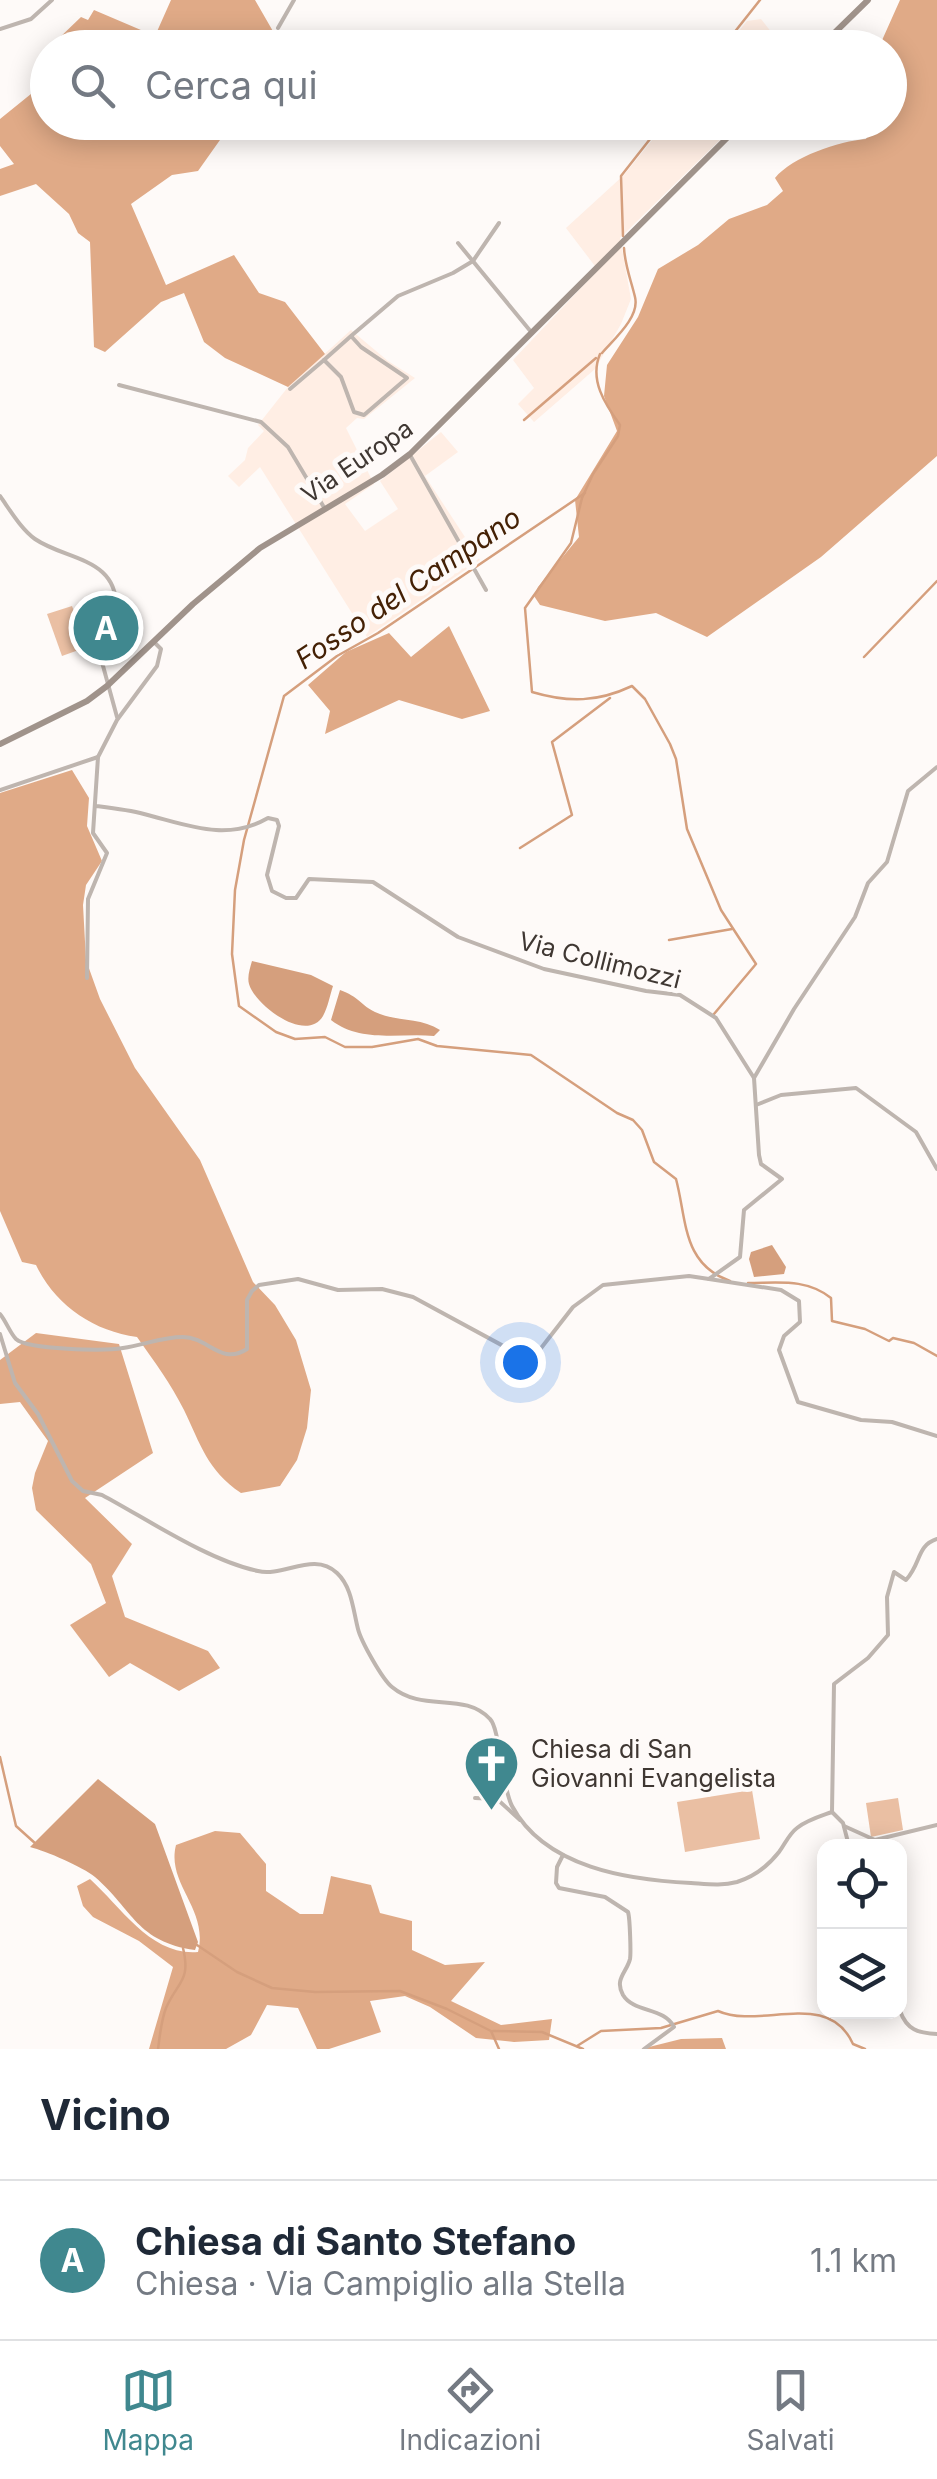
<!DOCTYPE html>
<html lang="it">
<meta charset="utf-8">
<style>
:root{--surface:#fff;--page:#f6f6f7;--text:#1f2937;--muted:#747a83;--line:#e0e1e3;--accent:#40888f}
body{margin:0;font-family:Inter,sans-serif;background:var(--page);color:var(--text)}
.controls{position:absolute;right:30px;bottom:30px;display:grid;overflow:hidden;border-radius:20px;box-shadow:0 5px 25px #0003}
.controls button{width:90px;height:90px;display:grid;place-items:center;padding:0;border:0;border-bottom:2px solid var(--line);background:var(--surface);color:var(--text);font:50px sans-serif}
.you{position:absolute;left:520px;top:1362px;width:35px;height:35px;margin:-25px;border:8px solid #fff;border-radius:50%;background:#1a73e8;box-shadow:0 0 0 15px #1a73e833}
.badge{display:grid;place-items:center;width:65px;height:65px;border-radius:50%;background:var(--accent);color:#fff;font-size:32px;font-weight:700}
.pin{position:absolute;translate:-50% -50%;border:5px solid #fff;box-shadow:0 2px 10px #0006}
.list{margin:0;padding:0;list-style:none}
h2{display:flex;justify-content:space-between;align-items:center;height:130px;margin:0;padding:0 40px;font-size:42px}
h2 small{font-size:32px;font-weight:400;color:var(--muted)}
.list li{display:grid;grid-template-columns:65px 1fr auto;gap:30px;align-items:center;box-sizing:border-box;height:160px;padding:0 40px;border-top:2px solid var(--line)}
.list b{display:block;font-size:38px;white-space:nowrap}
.list p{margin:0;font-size:32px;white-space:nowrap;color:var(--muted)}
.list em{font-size:32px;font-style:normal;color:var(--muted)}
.icon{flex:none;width:55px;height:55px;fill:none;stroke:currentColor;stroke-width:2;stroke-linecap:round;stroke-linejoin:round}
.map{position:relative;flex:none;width:937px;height:2049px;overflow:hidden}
.search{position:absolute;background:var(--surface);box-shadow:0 5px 25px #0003;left:30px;right:30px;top:30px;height:110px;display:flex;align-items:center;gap:25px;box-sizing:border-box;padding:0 35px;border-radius:55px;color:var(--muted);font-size:38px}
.sheet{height:290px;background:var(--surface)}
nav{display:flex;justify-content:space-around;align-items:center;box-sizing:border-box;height:140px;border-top:2px solid var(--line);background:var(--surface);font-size:28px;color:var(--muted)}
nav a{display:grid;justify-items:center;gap:5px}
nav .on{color:var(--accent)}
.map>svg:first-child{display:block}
.built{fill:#ffeee4}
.green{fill:#eabfa3}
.forest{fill:#e0aa87}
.water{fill:#d59f7d}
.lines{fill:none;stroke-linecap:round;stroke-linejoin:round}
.stream{stroke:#d59f7d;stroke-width:2.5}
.minor{stroke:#beb5af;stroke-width:4}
.secondary{stroke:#a0938b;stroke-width:6}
.labels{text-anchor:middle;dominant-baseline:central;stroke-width:10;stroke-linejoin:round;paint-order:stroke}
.street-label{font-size:25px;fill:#3f3732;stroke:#fefaf8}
.poi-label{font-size:25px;fill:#3f3732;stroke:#fefaf8;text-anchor:start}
.water-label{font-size:28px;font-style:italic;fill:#442105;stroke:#fefaf8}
</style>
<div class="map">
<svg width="937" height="2049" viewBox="0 0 937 2049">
<rect width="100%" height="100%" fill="#fefaf8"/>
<g class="built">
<path d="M 761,19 L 783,47 L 726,47 L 747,21 Z"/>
<path d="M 666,123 L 737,123 L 620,238 L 631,299 L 621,324 L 595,369 L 534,422 L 518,404 L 534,388 L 513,360 L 598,270 L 566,228 L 624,175 Z"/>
<path d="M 351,330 L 388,361 L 415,378 L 364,419 L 357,418 L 346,428 L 374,484 L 345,504 L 365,531 L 398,509 L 380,481 L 441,432 L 458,452 L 425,476 L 480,560 L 367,637 L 260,467 L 239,487 L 228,476 L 245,460 L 248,448 L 264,431 L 258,425 L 288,387 Z"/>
</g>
<g class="green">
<path d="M 72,606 L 87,647 L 62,656 L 47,614 Z"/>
<path d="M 752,1790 L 760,1839 L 685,1852 L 677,1802 Z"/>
<path d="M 898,1798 L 903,1830 L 871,1837 L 866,1803 Z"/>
</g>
<g class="forest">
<path d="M 171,0 L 255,0 L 274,33 L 269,47 L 63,48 L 56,41 L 81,17 L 88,20 L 94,10 L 155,36 Z"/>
<path d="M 900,0 L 937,0 L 937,456 L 821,557 L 707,637 L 656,613 L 605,621 L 540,605 L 534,596 L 538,587 L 579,537 L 575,500 L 617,431 L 604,396 L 607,365 L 638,317 L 658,269 L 698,245 L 729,219 L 767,205 L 783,191 L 775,178 C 792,157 839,141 866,139 L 874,123 L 890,122 L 890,48 L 879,47 Z"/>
<path d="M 47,81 L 48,122 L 232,123 L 198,171 L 172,175 L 131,204 L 166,285 L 234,255 L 259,293 L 285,302 L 325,354 L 288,387 L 225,358 L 204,342 L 184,293 L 161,302 L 105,352 L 94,347 L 90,242 L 78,233 L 69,214 L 36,184 L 0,196 L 0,169 L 14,164 L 0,146 L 0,119 Z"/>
<path d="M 449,626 L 490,711 L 462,719 L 399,700 L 325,734 L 330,711 L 308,685 L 346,652 L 389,633 L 411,657 Z"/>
<path d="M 72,770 L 89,798 L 87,826 L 102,861 L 86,885 L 83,905 L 86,960 L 100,999 L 135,1068 L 200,1160 L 253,1282 L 275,1305 L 296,1340 L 311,1390 L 307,1428 L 297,1460 L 280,1486 L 241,1493 C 207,1470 201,1445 184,1410 C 171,1384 154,1361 137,1337 C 93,1331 55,1305 36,1265 L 22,1262 L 0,1211 L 0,793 Z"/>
<path d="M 36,1333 L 119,1344 L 153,1453 L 85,1498 L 132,1544 L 112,1576 L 125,1617 L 208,1651 L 220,1668 L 179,1691 L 130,1663 L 109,1677 L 70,1625 L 106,1603 L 91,1564 L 36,1510 L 32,1488 L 35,1473 L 48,1441 L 20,1402 L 0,1404 L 0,1360 Z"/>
<path d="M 215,1831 L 240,1833 L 266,1864 L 266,1891 L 300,1914 L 323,1914 L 331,1876 L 371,1885 L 380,1913 L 412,1921 L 412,1950 L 445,1965 L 485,1962 L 451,2001 L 501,2025 L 552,2019 L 549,2040 L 514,2042 L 476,2038 L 430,2007 L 405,1996 L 370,2001 L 381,2032 L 329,2049 L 317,2049 L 298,2008 L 267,2005 L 251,2035 L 226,2049 L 149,2049 L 173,1967 L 139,1941 L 93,1917 L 83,1906 L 77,1886 L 90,1879 C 122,1908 151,1956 198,1952 C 209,1909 166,1884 176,1845 Z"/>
<path d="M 722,2038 L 726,2049 L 641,2049 L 681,2039 Z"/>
</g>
<g class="water">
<path d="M 252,961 L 311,975 L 333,986 C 330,995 328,1007 323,1016 C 306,1044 255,1005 249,984 C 247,977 250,968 252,961 Z"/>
<path d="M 340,990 C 358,996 362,1006 375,1012 C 396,1022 420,1017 440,1030 L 434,1036 C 399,1033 360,1043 331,1020 Z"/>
<path d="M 772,1245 L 786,1267 L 784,1274 L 754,1277 L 749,1259 L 751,1252 Z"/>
<path d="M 98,1779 L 155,1824 L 198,1942 L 195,1950 C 137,1942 133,1910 95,1877 C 83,1867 46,1851 30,1847 Z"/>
</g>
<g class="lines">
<g class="stream">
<path d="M 722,48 L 760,0"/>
<path d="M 659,127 L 662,122"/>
<path d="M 623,236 L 621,176 L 654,134"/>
<path d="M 602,353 C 614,339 640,317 635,297 C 631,280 625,266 624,248"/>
<path d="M 600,354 C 589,380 605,404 620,425 L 618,436 L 593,474 L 582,498 L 571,543 L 525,608 L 532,692 C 569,703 598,702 632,686 L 645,699 L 670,744 L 676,759 L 687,829 L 721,910 L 756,964 L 714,1014"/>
<path d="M 524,420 L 596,358"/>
<path d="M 585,493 L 378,633 L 337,656 L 284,696 L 244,840 L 235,890 L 232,954 L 239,1006 L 276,1032 L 295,1039 L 325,1037 L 345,1047 L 372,1047 L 418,1039 L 437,1046 L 531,1055 L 617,1113 L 633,1120 L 642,1130 L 654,1162 L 676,1179 C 687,1220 682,1264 730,1281"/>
<path d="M 864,657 L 937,581"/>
<path d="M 520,848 L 572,815 L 552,742 L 610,698"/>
<path d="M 669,940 L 732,929"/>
<path d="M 748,1283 C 778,1283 806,1278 831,1298 L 832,1321 L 865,1329 L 889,1341 L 893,1338 L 914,1343 L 937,1356"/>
<path d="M 0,1757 L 16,1826 L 36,1844"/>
<path d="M 194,1943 L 237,1972 L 272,1988 L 315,1992 L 400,1991 L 447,2009 L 491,2031 L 499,2049"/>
<path d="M 493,2031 L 542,2032 L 583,2049"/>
<path d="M 577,2046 L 601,2031 L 661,2028 L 718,2011 C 760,2030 828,1988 853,2044 L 865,2049"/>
<path d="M 158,2049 C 160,2035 161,2021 166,2008 C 178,1981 191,1981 183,1948"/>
</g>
<g class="minor">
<path d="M 278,28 L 294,0"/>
<path d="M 0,29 L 31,19 L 52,0"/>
<path d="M 458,243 L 532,333"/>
<path d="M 351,336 L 324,360 L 341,377 L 354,412 L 364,415 L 407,378 L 361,347 L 351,336 L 398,296 L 453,273 L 473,261 L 499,223"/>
<path d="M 119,385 L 261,422 L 288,447 L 325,509"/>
<path d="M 290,389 L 324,360"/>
<path d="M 410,455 L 486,590"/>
<path d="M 0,496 C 10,510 21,529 35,539 C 67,561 120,557 116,612 L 97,624 L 94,633 L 117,717"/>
<path d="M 0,790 L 98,757"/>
<path d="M 96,806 C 112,808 129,810 144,814 C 188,825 226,842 268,818 L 277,820 L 279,826 L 267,875 L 272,891 L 286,898 L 296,898 L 309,879 L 373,882 L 458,937 L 544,969 L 646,991 L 680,995 L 716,1018 L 754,1078"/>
<path d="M 87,978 L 88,899 L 107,853 L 93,833 L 98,757 L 117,720 L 157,666 L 161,649 L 154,642"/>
<path d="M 756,1105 L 781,1095 L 856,1088 L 916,1132 L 937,1169"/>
<path d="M 709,1279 L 781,1290 L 799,1301 L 800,1322 L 784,1336 L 779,1350 L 798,1402 L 861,1420 L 892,1422 L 937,1436"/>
<path d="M 0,1314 C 6,1321 10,1333 16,1339 C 28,1350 106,1351 123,1348 C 144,1345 162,1337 183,1337 C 208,1337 221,1366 247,1349 L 247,1300 L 252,1291 L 259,1285 L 298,1279 L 338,1290 L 382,1289 L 413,1297 L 531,1361 L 573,1307 L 603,1285 L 689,1276 L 709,1279 L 740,1257 L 744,1210 L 782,1179 L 761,1164 L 759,1155 L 754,1078 L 794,1009 L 855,917 L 868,883 L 887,862 L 908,791 L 937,767"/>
<path d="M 0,1334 L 15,1383 L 38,1414 L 72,1481 L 83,1491 L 102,1495 C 147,1519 209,1561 258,1571 C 284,1577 314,1551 337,1573 C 352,1587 353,1610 358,1629 C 361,1641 382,1679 392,1687 C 423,1713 464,1691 490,1719 C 500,1729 501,1785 512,1806 C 545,1868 629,1880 691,1883 C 707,1884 722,1886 737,1882 C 753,1877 768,1866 779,1852 C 785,1844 789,1834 797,1828 C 807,1820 821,1816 832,1812"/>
<path d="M 475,1798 L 497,1799 L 520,1820"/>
<path d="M 832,1812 L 834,1684 L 868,1658 L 888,1635 L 887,1597 L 894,1572 L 906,1580 C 922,1562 916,1546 937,1539"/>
<path d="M 832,1812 L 843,1823 L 849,1846"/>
<path d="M 844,1826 L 875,1840 L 937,1825"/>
<path d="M 563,1855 L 557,1867 L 556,1883 L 559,1888 L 605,1897 L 628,1912 C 630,1918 631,1954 630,1959 C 627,1972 614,1979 623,1995 C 634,2013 664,2007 674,2027 L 644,2049"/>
<path d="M 900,2011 C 907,2030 918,2033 937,2034"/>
</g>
<g class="secondary">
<path d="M 819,48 L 868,0"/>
<path d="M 0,744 L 87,701 L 107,686 L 193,604 L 260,548 L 382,475 L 410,454 L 743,122"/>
</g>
</g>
<defs>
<symbol id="church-pin" viewBox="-11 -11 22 30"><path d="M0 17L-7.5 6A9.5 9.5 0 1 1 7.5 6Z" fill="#40888f" stroke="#fefaf8"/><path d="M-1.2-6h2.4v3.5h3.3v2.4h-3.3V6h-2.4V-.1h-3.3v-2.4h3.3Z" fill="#fff"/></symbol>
</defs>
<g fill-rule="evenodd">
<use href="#church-pin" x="460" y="1732" width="63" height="86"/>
</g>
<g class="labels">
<g class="street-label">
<text transform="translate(357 461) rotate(-34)">Via Europa</text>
<text transform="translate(600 960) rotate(14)">Via Collimozzi</text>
</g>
<g class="poi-label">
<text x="531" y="1749">Chiesa di San<tspan x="531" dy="29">Giovanni Evangelista</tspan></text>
</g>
<g class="water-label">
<text transform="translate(408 588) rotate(-34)">Fosso del Campano</text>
</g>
</g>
</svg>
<div class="controls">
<button><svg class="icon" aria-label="locate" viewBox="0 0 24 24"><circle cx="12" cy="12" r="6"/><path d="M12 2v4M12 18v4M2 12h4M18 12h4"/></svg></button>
<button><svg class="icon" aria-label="layers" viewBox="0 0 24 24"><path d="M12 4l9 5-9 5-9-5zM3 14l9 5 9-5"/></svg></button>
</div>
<div class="you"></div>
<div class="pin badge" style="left:106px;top:628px">A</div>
<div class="search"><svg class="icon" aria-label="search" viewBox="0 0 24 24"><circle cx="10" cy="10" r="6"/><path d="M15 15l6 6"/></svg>Cerca qui</div>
</div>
<section class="sheet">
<h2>Vicino<small></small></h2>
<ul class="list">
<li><span class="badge">A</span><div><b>Chiesa di Santo Stefano</b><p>Chiesa · Via Campiglio alla Stella</p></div><em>1.1 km</em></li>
</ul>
</section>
<nav>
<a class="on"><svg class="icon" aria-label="map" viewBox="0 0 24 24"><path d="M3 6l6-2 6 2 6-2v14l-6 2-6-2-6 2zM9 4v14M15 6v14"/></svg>Mappa</a>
<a><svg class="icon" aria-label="directions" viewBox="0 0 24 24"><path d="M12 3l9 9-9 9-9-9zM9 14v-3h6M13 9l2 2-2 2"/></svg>Indicazioni</a>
<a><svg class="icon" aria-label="saved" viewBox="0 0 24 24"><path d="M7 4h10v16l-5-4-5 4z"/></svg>Salvati</a>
</nav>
